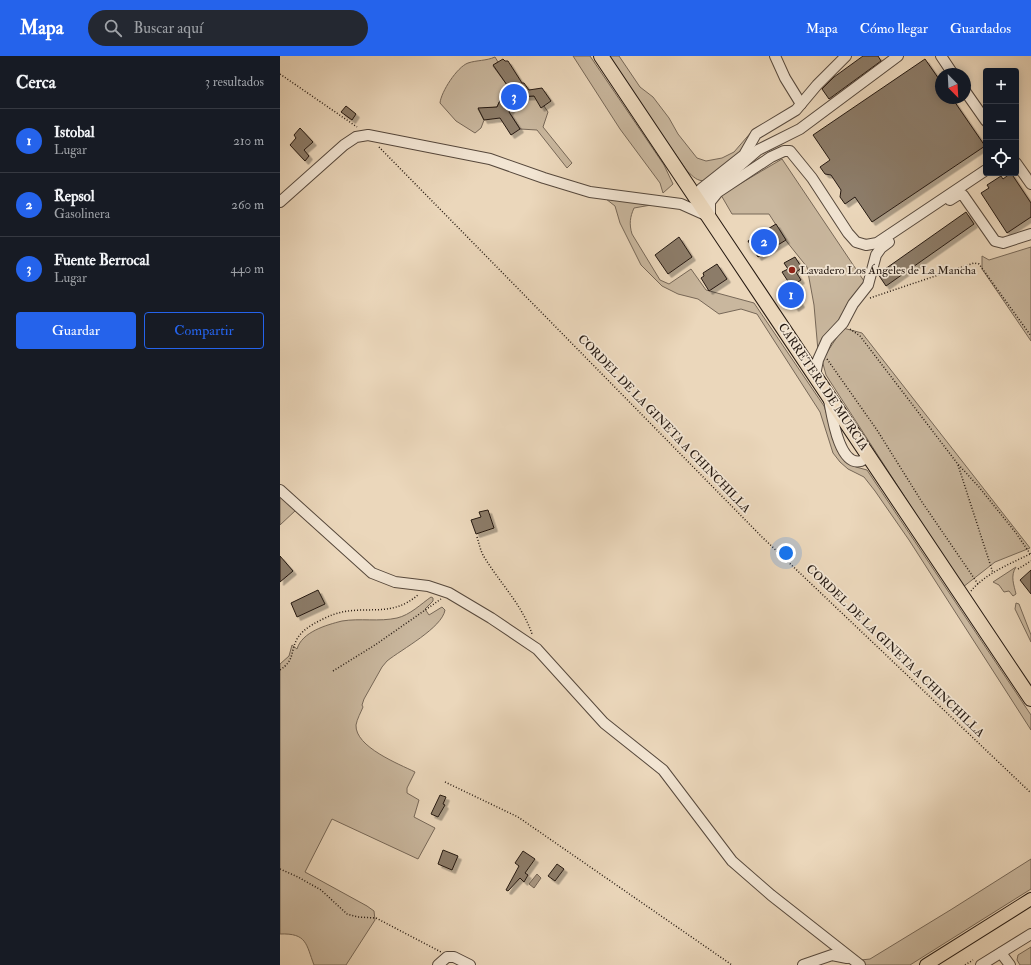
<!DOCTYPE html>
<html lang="es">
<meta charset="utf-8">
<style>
:root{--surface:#171b24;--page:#242831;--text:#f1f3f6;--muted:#9ea1a6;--line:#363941;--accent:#2563eb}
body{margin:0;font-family:"IM FELL Double Pica",serif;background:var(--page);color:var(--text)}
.controls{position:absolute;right:12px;top:12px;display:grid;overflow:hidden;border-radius:4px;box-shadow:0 2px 10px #0003}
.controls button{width:36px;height:36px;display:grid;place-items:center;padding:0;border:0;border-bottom:1px solid var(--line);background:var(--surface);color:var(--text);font:20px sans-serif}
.compass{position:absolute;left:655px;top:12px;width:36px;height:36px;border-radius:50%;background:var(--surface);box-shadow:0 2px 10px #0003;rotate:156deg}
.you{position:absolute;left:506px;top:497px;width:14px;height:14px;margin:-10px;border:3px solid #fff;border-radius:50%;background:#1a73e8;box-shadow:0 0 0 6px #1a73e833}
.badge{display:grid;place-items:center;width:26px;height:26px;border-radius:50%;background:var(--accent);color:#fff;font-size:13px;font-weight:700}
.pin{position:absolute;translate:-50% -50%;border:2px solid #fff;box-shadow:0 1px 4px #0006}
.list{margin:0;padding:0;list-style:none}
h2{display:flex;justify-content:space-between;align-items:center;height:52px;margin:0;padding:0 16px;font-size:17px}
h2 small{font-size:13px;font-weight:400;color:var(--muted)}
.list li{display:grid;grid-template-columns:26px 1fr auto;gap:12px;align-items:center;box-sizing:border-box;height:64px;padding:0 16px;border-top:1px solid var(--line)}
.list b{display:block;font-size:15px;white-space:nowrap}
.list p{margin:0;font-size:13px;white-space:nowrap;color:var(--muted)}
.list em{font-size:13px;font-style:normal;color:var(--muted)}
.actions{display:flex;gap:8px;padding:12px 16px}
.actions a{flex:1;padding:9px 0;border:1px solid var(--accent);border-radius:4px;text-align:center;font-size:14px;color:var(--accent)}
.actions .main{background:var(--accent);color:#fff}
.icon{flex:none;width:22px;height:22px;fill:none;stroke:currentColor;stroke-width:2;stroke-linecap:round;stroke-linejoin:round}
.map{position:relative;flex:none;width:751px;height:909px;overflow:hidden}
header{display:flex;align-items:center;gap:24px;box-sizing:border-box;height:56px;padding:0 20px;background:var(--accent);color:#fff}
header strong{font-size:19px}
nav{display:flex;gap:22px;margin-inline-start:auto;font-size:14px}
.search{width:280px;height:36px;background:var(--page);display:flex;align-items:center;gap:10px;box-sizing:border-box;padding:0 14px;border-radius:22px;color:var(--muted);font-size:15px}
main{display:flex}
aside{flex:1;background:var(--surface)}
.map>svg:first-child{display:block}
.green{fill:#c9b79e;stroke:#776858}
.water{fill:#a89681;stroke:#746454}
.building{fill:#8c7c69;stroke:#251911;filter:url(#shadow)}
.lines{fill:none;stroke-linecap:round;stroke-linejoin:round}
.minor-casing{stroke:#56483c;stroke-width:12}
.major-casing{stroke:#251911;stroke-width:14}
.highway-casing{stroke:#251911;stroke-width:16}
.path{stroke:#251911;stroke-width:1.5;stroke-dasharray:1 2;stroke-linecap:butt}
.minor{stroke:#f2e5d3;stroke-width:10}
.major{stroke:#ebd7bb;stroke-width:12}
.highway{stroke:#ebd7bb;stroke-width:14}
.poi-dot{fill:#8f2418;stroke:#f2e5d3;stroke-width:1.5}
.labels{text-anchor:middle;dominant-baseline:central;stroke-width:3.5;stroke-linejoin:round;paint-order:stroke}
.poi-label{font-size:12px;fill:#251911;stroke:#f2e5d3;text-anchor:start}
.street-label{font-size:12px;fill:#251911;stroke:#f2e5d3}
</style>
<header>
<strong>Mapa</strong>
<div class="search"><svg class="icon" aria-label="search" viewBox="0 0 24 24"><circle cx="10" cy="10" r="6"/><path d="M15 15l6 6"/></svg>Buscar aquí</div>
<nav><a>Mapa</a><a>Cómo llegar</a><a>Guardados</a></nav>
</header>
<main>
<aside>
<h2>Cerca<small>3 resultados</small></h2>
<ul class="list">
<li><span class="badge">1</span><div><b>Istobal</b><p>Lugar</p></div><em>210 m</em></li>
<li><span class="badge">2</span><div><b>Repsol</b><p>Gasolinera</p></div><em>260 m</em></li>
<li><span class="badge">3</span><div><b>Fuente Berrocal</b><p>Lugar</p></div><em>440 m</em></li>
</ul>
<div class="actions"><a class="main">Guardar</a><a>Compartir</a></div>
</aside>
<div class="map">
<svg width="751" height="909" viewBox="0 0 751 909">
<defs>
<filter id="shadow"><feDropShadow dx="3.5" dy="3.5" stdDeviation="0" flood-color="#0004"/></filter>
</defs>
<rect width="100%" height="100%" fill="#ebd7bb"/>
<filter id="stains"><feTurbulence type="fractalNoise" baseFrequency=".005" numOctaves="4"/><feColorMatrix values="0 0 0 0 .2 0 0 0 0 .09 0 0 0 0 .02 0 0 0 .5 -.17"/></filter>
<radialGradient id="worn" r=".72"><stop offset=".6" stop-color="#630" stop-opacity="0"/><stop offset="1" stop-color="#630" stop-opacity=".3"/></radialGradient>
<g class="green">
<path d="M 293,0 L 310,0 L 384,109 L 393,128 L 383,137 L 380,127 L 340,73 Z"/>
<path d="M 328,0 L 339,0 L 360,31 L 373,41 L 389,62 L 398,78 L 417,102 L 426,105 L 442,102 L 454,96 L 473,74 L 459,100 L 426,125 C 416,125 414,121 407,115 Z"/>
<path d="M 215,1 L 218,6 L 213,10 L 227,29 L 217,51 L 198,53 L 204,64 L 201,72 L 195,77 L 176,65 L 160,47 C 161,36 177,11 188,7 C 197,4 206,5 215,1 Z"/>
<path d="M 254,40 L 264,50 L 268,56 L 263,71 L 292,107 L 287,112 L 257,74 L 240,73 L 229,56 L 239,41 Z"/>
<path d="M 502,103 L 586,228 L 538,295 L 534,249 L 527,211 L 507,186 L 489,158 L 452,158 L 441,139 Z"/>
<path d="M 326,143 L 342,143 L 371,149 L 354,152 C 350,161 349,168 352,178 L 380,224 L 389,228 L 411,213 L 426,234 L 474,247 L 544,350 L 559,394 L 564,404 L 576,411 L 587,414 L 751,659 L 751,674 L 629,484 L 595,435 L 584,421 L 568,413 L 560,406 L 553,397 L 540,356 L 477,258 L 461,253 L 439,258 L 418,243 L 398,238 L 382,230 L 361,209 L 340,167 L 335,150 Z"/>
<path d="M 751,191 L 751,285 L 702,213 L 702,200 L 709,204 Z"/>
<path d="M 563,272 L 582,277 L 750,492 L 715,506 L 683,531 L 546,319 L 542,304 Z"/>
<path d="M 0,439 L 16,454 L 0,469 Z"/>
<path d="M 736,511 C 730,520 734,529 736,538 L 733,540 L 729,535 L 724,536 L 719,529 L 713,526 Z"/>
<path d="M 151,541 L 153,542 L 153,545 L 145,553 L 149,559 L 162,551 L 165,554 C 162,572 122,593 107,605 L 102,611 L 84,643 L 82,649 L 83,651 C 81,656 77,663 76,669 C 75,691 119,708 135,716 L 127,732 L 127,737 L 139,744 L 134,761 L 155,772 L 138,803 L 52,763 L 25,816 L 87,850 L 94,855 L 95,864 L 66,909 L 34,909 C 26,888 27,877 0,878 L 0,608 L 9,600 L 12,589 L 17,593 C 22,576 46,569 62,565 C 80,562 99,566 117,562 C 130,559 141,548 151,541 Z"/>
<path d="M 736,547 L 739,548 L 751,579 L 751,586 L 735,553 Z"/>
<path d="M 751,803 L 751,833 L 630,909 L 586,909 L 581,904 L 590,903 L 672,853 Z"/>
<path d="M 751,891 L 751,909 L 740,909 L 737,904 L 738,899 Z"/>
</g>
<path class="water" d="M 257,818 L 261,822 L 254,832 L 249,828 Z"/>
<g class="building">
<path d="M 583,0 L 598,0 L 601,5 L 549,43 L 542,33 L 554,21 Z"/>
<path d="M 223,3 L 225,5 L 228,5 L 242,27 L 244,27 L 249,34 L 262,32 L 271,45 L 261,52 L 254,40 L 239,41 L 229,56 L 240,73 L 231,79 L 220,62 L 204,64 L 198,52 L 217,51 L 227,29 L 213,9 Z"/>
<path d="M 645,3 L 661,26 L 661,42 L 672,42 L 705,90 L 592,166 L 575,141 L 565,148 L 560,141 L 561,134 L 551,119 L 545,118 L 540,111 L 550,104 L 533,79 Z"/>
<path d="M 66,50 L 76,58 L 72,64 L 61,56 Z"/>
<path d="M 20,72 L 33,86 L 24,94 L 29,100 L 25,105 L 10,89 L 16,82 L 14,79 Z"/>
<path d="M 731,117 L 751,147 L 751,161 L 727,177 L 701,137 L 709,132 L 707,129 L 721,120 L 723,123 Z"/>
<path d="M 686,156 L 694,168 L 606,230 L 598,218 Z"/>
<path d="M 496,168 L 506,184 L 478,201 L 468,185 Z"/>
<path d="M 399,181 L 412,201 L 388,218 L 375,199 Z"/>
<path d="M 515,201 L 522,212 L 516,216 L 521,224 L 511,230 L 502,216 L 508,213 L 504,207 Z"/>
<path d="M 437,208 L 447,223 L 429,235 L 421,222 L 424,220 L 423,217 Z"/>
<path d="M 508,226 L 521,248 L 515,252 L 502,230 Z"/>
<path d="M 208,454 L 214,472 L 196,478 L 191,464 L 201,461 L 199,456 Z"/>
<path d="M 0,500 L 13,515 L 0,526 Z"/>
<path d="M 751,514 L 751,538 L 740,524 Z"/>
<path d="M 38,534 L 45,548 L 17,561 L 11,547 Z"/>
<path d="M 160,739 L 166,741 L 163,748 L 165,749 L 158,761 L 151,758 Z"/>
<path d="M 163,794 L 178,800 L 172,814 L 158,808 Z"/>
<path d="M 243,795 L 255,803 L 245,817 L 248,819 L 244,826 L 240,822 L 228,835 L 226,834 L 239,810 L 235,807 Z"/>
<path d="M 277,808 L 284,813 L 275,825 L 268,820 Z"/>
</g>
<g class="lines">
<defs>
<g id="minor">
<path d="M 495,0 L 505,22 L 521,48"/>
<path d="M 661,0 L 673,18"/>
<path d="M 685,35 L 706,65"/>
<path d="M 736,107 L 751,128"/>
<path d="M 418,144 L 421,133 L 464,99 L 476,78 L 516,54 L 537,29 L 566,0"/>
<path d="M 670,144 L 678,139 L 683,139 L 715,185 L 723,187 L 751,178"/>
<path d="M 419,145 L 478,94 L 520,73 L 618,0"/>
<path d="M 0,146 L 64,89 L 76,81 L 88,79 L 210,103 L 264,122 L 310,136 L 401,148 L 430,161 L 430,146 L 438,136 L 491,101 L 504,95 L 510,95 L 532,122 L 568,177 L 576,186 L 586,189 L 597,187 L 706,114"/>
<path d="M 535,319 L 538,304 L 547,284 L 563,267 L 573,248 L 588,229 L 596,199 L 601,192 L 609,186"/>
<path d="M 549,344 C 552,359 559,411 581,405 C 584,404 587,401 589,400"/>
<path d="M 0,434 L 92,517 L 115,526 L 148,530 L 169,537 L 211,562 L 257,593 L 324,667 L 383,714 L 452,805 L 491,839 L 580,909"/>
<path d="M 721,897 L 730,909"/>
<path d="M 158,909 L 167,901 L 174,901 L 190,909"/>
<path d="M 523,909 L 552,899 L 567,902"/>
<path d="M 701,909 L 751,878"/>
</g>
<path id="major" d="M 646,909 L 751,843"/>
<path id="highway" d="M 321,0 L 751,643"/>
</defs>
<use href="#minor" class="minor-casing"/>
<use href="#major" class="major-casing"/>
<use href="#highway" class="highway-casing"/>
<g class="path">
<path d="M 0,18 L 77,71"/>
<path d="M 99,91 L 482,481 L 751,737"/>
<path d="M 590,242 L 694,207 L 699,208 L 751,280"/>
<path d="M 570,273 L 580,280 L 677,407 L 699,431 L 736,477 L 751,499"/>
<path d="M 547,303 L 597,374 L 642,446 L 698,528"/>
<path d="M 678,409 L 713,517"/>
<path d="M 197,481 C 199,487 200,493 203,499 C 218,525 242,548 252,578"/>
<path d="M 738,513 L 751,505"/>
<path d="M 691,535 C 706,517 730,508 750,498"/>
<path d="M 0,614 C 15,604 10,596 17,583 C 23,572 40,564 52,559 C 84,547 110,564 139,538"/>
<path d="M 53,615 L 95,589 L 161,543"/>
<path d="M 165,726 L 238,761 L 452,909"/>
<path d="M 0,813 L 18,821 L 41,834 L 67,858 L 78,861 L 96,862 L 161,896"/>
<path d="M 685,909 L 693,904"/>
</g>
<use href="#minor" class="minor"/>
<use href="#major" class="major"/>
<use href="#highway" class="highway"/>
</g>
<circle class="poi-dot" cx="512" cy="214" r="4"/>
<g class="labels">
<g class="poi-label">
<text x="520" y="214">Lavadero Los Ángeles de La Mancha</text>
</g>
<g class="street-label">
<text transform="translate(543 331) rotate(56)">CARRETERA DE MURCIA</text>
<text transform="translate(384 368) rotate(46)">CORDEL DE LA GINETA A CHINCHILLA</text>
<text transform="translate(615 595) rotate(44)">CORDEL DE LA GINETA A CHINCHILLA</text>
</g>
</g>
<rect width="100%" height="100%" filter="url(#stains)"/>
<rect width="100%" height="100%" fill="url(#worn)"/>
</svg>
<div class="controls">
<button>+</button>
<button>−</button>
<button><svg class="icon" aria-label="locate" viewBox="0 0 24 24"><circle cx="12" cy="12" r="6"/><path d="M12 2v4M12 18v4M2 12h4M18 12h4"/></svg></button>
</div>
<svg class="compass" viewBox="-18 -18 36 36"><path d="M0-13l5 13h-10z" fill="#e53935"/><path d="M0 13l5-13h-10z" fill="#9ea1a6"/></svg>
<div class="you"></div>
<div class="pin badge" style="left:511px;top:239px">1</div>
<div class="pin badge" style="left:484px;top:186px">2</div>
<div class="pin badge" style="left:234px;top:41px">3</div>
</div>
</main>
